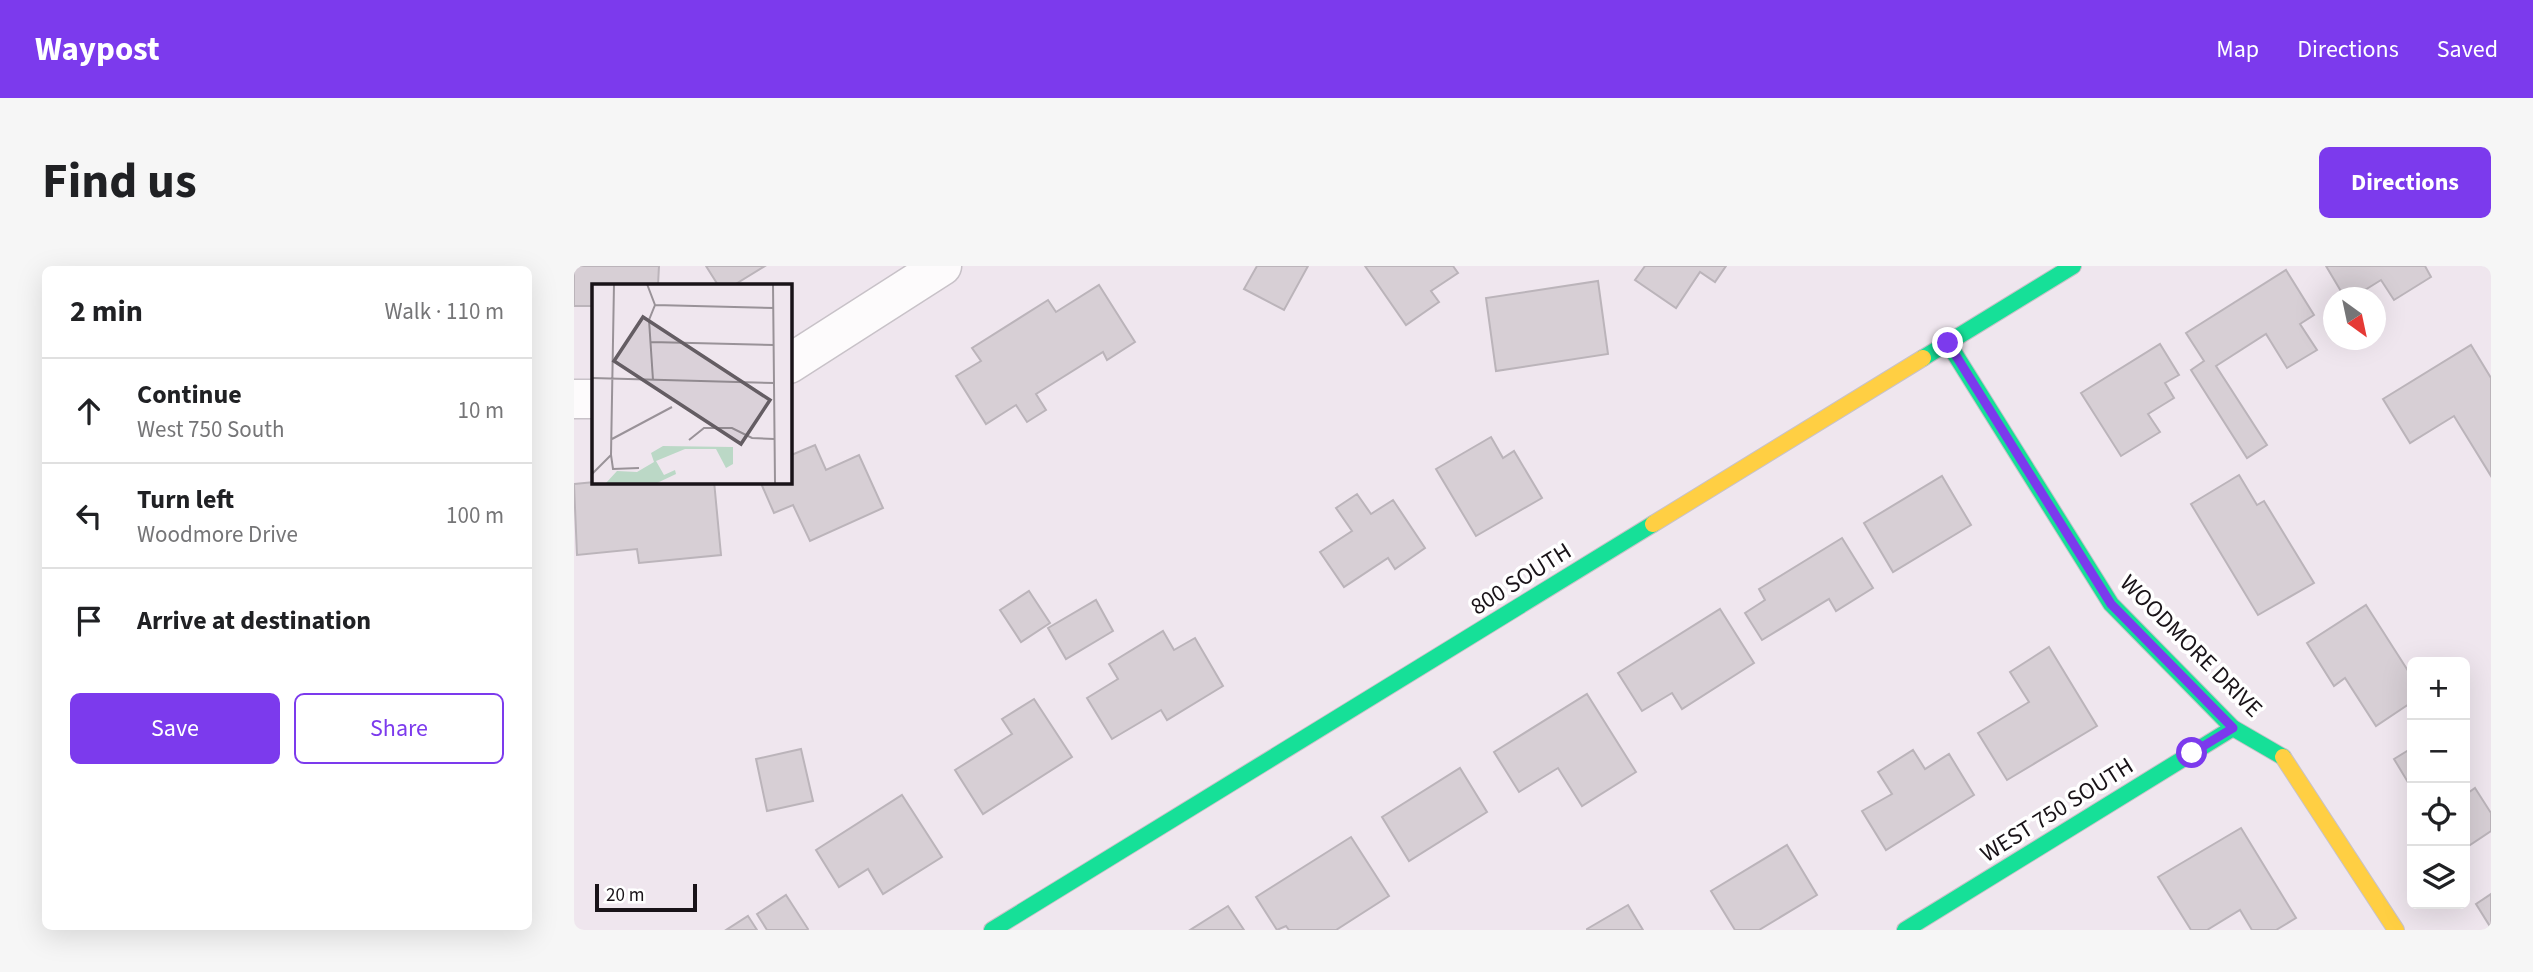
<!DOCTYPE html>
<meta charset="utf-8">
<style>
:root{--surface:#fff;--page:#f6f6f6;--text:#202124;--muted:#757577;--line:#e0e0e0;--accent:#7c3aed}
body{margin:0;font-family:"Source Sans 3",sans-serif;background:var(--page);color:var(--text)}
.controls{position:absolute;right:21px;bottom:21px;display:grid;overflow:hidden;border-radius:10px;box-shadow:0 7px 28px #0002}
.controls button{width:63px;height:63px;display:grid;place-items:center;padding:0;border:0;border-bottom:2px solid var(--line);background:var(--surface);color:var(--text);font:35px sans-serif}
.compass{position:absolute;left:1749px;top:21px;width:63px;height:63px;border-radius:50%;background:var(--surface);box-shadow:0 7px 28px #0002;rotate:147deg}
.scale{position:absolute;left:21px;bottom:18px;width:102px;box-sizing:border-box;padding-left:7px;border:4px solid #191318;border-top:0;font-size:19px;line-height:24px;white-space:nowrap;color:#191318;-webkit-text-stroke:5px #fff;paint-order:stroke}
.stop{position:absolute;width:21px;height:21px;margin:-16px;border:5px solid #7c3aed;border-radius:50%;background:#fff}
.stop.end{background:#7c3aed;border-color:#fff;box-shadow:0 2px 7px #0008}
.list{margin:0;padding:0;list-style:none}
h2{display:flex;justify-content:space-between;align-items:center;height:91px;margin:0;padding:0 28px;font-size:30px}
h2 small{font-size:23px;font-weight:400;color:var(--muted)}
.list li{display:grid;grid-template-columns:46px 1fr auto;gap:21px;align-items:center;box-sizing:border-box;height:105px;padding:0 28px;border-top:2px solid var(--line)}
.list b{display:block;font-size:26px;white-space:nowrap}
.list p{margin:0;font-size:23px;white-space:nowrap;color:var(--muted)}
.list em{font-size:23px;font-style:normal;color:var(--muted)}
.actions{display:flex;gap:14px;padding:21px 28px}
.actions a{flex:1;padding:16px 0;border:2px solid var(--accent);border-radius:10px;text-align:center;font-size:24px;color:var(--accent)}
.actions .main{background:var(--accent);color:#fff}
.icon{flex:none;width:38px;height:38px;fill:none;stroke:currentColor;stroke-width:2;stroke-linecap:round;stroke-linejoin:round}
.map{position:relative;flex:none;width:1917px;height:664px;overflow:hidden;border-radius:10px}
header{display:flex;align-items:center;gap:42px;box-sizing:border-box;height:98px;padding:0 35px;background:var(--accent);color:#fff}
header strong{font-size:33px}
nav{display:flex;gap:38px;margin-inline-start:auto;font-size:24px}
.intro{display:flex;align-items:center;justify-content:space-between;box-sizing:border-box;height:168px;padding:0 42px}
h1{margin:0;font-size:49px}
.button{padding:18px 32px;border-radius:10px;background:var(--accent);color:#fff;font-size:24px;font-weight:700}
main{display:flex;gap:42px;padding:0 42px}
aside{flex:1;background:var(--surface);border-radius:10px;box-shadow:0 7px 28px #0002}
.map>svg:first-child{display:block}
.building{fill:#d7cfd5;stroke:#bbb4ba;stroke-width:2}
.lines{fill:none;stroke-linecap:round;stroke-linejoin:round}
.street-casing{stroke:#c8c2c8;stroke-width:41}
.fast-casing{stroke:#c8c2c8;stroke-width:18}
.slow-casing{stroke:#c8c2c8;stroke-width:18}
.street{stroke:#fdfbfc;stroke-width:38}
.fast{stroke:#16e098;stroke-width:16}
.slow{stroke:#ffcf43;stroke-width:16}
.route{stroke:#7c3aed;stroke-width:9}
.labels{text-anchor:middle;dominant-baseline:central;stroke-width:7;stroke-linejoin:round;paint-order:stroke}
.street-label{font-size:24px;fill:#191318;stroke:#fff}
.inset-road{fill:none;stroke:#999298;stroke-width:2}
.view{fill:#645d63;fill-opacity:0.15;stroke:#645d63;stroke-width:3.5}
.inset-edge{fill:none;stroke:#191318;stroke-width:3.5}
</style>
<header>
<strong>Waypost</strong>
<nav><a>Map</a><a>Directions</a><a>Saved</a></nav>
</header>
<div class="intro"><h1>Find us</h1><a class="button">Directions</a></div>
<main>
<aside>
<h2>2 min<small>Walk · 110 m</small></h2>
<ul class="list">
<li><svg class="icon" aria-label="ahead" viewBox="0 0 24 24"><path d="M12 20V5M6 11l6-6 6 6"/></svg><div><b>Continue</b><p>West 750 South</p></div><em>10 m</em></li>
<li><svg class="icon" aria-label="left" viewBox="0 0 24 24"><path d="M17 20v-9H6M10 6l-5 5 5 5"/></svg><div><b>Turn left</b><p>Woodmore Drive</p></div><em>100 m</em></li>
<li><svg class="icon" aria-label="arrive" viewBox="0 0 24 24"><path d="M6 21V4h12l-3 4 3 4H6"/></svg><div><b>Arrive at destination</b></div></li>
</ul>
<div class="actions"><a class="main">Save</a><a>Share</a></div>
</aside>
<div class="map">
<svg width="1917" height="664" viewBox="0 0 1917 664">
<rect width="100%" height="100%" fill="#efe6ee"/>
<g class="building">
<path d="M 0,0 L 85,0 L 84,19 L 19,19 L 19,40 L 0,40 Z"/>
<path d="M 132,0 L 191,0 L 160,19 L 144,19 Z"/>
<path d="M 683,0 L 734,0 L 710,44 L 670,23 Z"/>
<path d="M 791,0 L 879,0 L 884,7 L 857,25 L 865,36 L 832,59 Z"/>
<path d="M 1071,0 L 1152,0 L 1141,16 L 1126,6 L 1102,42 L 1061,14 Z"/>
<path d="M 1752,0 L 1851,0 L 1857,11 L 1820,34 L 1807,14 L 1778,32 L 1771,32 Z"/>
<path d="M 1712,4 L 1740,49 L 1726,58 L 1743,84 L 1713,102 L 1692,68 L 1642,100 L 1693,179 L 1673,192 L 1617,104 L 1630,95 L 1612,67 Z"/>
<path d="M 1024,15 L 1034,88 L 922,105 L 912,32 Z"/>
<path d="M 525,19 L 561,76 L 533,94 L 529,86 L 462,128 L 472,144 L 453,156 L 442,139 L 412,158 L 382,110 L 407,95 L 398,82 L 474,34 L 482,46 Z"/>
<path d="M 1586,78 L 1605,109 L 1591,117 L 1600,132 L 1574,148 L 1586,166 L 1547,190 L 1507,127 Z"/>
<path d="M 1897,79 L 1917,112 L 1917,210 L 1880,150 L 1836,177 L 1809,133 Z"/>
<path d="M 917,171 L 929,192 L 940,185 L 968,232 L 902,270 L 862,203 Z"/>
<path d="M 241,179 L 252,204 L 285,189 L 309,242 L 236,275 L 219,239 L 200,247 L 186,215 L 215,215 L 215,190 Z"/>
<path d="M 1665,209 L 1683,239 L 1690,235 L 1740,317 L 1684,349 L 1617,238 Z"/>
<path d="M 1368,210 L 1397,259 L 1319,306 L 1290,257 Z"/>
<path d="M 31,215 L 140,215 L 147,289 L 65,297 L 63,283 L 3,289 L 0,218 Z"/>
<path d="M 783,228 L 797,248 L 819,234 L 851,282 L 821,303 L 814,292 L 770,321 L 746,286 L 778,265 L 762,242 Z"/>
<path d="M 1268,272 L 1299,322 L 1262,345 L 1255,333 L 1188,374 L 1171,347 L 1191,334 L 1185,323 Z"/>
<path d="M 455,325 L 476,357 L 447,376 L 426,344 Z"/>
<path d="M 522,334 L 539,365 L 492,393 L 474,362 Z"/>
<path d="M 1792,339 L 1838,411 L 1838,436 L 1802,460 L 1771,412 L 1760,420 L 1733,377 Z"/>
<path d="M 1146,343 L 1180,397 L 1108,443 L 1098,427 L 1068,445 L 1044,407 Z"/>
<path d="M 589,365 L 600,384 L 621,372 L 649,420 L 593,454 L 587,444 L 538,473 L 513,432 L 544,413 L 535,398 Z"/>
<path d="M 1475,381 L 1523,460 L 1433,514 L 1404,467 L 1455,436 L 1436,406 Z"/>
<path d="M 1013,428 L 1062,506 L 1008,540 L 984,502 L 945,526 L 920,486 Z"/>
<path d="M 460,433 L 498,491 L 409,548 L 381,504 L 438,468 L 428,453 Z"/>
<path d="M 1838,482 L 1838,523 L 1820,493 Z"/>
<path d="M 227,483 L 239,535 L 193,545 L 182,493 Z"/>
<path d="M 1339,484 L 1351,503 L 1375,488 L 1400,529 L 1312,584 L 1288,545 L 1318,528 L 1304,506 Z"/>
<path d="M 886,502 L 913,546 L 835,595 L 808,551 Z"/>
<path d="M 1901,522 L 1917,547 L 1917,565 L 1893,581 L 1891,577 L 1891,529 Z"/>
<path d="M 328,529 L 368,591 L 309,628 L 294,603 L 265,621 L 242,584 Z"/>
<path d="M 1667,562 L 1722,652 L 1702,664 L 1678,664 L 1666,644 L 1633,664 L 1617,664 L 1584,611 Z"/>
<path d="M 777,571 L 815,630 L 762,664 L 715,664 L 712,660 L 703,664 L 682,631 Z"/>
<path d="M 1213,579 L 1243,629 L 1185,664 L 1161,664 L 1137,625 Z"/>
<path d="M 1917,628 L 1917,662 L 1902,638 Z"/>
<path d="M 212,629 L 234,663 L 233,664 L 193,664 L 183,648 Z"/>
<path d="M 1054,639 L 1069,664 L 1013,664 L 1013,663 Z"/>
<path d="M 654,640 L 670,664 L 616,664 Z"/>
<path d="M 174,650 L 183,664 L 152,664 Z"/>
</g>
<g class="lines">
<defs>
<g id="street">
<path d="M 215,98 L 368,0"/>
<path d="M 0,133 L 19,133"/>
</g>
<g id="fast">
<path d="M 1374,77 L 1537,338 L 1659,462 L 1709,491"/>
<path d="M 1349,92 L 1499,0"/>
<path d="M 418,664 L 1079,258"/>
<path d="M 1331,664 L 1659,462"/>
</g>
<g id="slow">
<path d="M 1079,258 L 1349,92"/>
<path d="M 1709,491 L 1822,664"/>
</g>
</defs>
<use href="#street" class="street-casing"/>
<use href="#fast" class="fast-casing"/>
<use href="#slow" class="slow-casing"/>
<use href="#street" class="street"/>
<use href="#fast" class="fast"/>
<use href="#slow" class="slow"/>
</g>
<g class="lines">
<path class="route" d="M 1374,77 L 1537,338 L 1659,462 L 1618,487"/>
</g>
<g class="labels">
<g class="street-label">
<text transform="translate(947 313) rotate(-32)">800 SOUTH</text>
<text transform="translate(1617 380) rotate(45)">WOODMORE DRIVE</text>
<text transform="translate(1483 544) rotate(-32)">WEST 750 SOUTH</text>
</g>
</g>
<g transform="translate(18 18)">
<rect width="200" height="200" fill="#efe6ee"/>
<path d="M 71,162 L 141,163 L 141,180 L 134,184 L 124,165 L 93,165 L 64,177 L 72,191 L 83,186 L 84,190 L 65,199 L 14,199 L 25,187 L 45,188 L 62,178 L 59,169 Z" fill="#bbd8c6"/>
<path class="inset-road" d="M 22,0 L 19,171 L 21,185 L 47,184M 55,0 L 63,21 L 57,36 L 61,96M 181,0 L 183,199M 63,21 L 182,24M 59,58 L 182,61M 0,94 L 182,99M 20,155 L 80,123M 97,156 L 112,144 L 140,144 L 160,154 L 182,155M 0,190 L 19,171"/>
<path class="view" d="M 51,33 L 178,116 L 149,160 L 22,77 Z"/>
<rect width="200" height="200" class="inset-edge"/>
</g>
</svg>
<div class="controls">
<button>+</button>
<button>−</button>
<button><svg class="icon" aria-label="locate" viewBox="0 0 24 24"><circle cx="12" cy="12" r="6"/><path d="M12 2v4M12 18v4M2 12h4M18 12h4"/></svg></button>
<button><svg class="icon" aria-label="layers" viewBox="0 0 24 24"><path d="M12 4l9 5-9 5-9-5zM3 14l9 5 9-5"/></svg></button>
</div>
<svg class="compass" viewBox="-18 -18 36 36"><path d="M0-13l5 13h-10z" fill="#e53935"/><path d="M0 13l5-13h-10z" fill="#757577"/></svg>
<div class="scale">20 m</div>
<div class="stop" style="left:1618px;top:487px"></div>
<div class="stop end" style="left:1374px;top:77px"></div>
</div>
</main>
